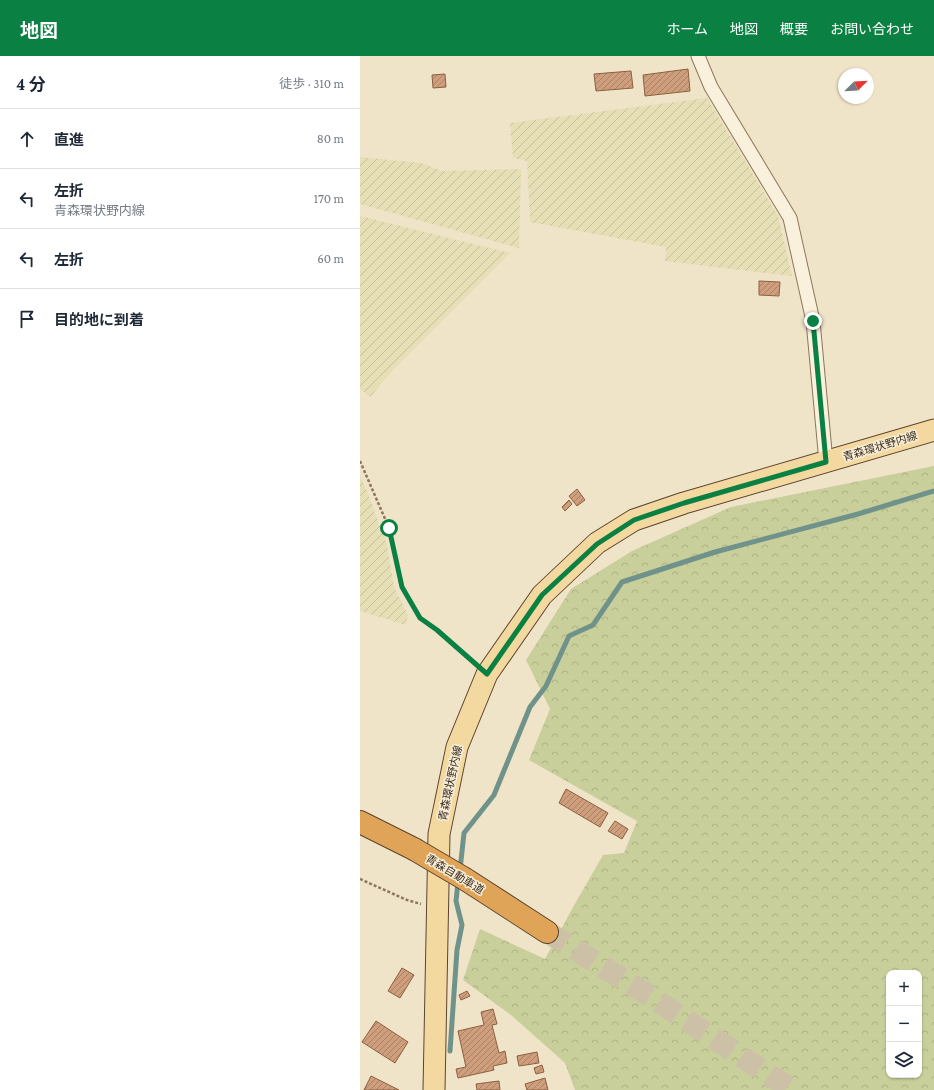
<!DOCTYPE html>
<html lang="ja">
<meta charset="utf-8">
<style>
:root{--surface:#fff;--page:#f6f6f7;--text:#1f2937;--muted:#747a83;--line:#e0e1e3;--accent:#0b8043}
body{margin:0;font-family:"Crimson Pro","Noto Sans JP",serif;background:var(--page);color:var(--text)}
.controls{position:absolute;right:12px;bottom:12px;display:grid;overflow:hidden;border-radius:8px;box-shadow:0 1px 3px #0004}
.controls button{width:36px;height:36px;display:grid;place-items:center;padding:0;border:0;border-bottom:1px solid var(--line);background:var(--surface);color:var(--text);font:20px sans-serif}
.compass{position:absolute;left:478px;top:12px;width:36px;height:36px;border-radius:50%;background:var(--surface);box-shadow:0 1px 3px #0004;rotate:66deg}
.stop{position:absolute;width:12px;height:12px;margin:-9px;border:3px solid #0b8043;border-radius:50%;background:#fff}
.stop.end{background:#0b8043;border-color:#fff;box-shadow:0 1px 4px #0008}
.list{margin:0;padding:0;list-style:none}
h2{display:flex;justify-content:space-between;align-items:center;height:52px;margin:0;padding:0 16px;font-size:17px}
h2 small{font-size:13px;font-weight:400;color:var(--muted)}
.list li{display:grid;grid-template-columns:26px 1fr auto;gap:12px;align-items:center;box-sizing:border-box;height:60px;padding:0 16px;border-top:1px solid var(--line)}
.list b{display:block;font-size:15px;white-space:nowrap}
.list p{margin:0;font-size:13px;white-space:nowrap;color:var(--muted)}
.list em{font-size:13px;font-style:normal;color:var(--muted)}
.icon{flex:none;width:22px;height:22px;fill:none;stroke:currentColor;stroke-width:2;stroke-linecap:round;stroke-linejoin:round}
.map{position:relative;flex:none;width:574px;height:1034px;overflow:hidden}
header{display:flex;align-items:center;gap:24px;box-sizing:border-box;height:56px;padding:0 20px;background:var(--accent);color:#fff}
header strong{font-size:19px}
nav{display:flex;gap:22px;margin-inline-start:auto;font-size:14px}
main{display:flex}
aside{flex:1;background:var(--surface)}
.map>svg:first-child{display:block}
.farmland{fill:url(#farmland-furrows)}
.forest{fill:url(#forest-crowns);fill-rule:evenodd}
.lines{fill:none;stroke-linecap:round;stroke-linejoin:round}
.stream{stroke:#6f938a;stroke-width:5}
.building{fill:url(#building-hatch);stroke:#8d5f41}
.motorway-tunnel{stroke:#ccc0a6;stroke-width:22;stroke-dasharray:22 11;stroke-linecap:butt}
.minor-casing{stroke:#8d765c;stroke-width:15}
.primary-casing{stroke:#5b4430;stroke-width:23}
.motorway-casing{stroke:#5b4430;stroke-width:24}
.path{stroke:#8d765c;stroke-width:2.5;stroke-dasharray:3 2;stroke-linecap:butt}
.minor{stroke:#faf1dc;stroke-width:13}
.primary{stroke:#f3d9a0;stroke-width:21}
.motorway{stroke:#e0a458;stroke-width:22}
.motorway-bridge-casing{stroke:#5b4430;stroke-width:24;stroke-linecap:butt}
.motorway-bridge{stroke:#e0a458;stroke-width:22}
.route{stroke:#0b8043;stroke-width:5}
.labels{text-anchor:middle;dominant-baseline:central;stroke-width:3;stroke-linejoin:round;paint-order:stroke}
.street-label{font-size:11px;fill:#3d2e20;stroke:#f7eed8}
</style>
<header>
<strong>地図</strong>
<nav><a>ホーム</a><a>地図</a><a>概要</a><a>お問い合わせ</a></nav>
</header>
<main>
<aside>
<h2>4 分<small>徒歩 · 310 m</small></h2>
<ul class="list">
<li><svg class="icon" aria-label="ahead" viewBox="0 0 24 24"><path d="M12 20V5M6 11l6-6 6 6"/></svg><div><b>直進</b></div><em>80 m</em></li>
<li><svg class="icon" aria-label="left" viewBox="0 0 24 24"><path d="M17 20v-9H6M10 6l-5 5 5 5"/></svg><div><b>左折</b><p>青森環状野内線</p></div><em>170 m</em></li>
<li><svg class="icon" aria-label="left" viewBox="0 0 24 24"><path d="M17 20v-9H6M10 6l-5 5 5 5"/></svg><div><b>左折</b></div><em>60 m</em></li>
<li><svg class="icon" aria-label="arrive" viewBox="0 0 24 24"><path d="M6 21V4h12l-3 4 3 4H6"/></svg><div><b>目的地に到着</b></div></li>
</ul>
</aside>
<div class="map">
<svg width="574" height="1034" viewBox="0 0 574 1034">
<defs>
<pattern id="farmland-furrows" width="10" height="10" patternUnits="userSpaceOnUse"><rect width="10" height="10" fill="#e6deb5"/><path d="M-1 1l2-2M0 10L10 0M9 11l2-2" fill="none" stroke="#c6bf9b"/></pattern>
<pattern id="forest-crowns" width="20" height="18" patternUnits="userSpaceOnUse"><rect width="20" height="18" fill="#c9cf9b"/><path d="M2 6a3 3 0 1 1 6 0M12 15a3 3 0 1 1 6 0" fill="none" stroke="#aeb285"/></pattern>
<pattern id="building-hatch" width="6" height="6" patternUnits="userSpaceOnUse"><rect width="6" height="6" fill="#cf9f7d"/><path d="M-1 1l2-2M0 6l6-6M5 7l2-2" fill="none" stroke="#a98266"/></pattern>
</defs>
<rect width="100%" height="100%" fill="#f0e4c8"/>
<g class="farmland">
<path d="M 347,42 L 418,160 L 432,220 L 305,205 L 306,191 L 170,166 L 167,105 L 153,102 L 150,67 Z"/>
<path d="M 0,101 L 61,107 L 82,115 L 161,113 L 159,192 L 0,148 Z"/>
<path d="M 0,160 L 150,197 L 33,314 L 10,341 L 0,333 Z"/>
<path d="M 0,420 L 7,435 L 27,489 L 34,531 L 48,559 L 46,569 L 0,555 Z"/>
</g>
<path class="forest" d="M 574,410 L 574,1034 L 215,1034 L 205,1007 L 151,959 L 103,924 L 120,873 L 185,903 L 212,853 L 243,799 L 264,797 L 277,765 L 169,704 L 190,653 L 166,604 L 211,533 L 272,495 L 371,451 ZM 529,917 L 559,917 L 559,1019 L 529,1019 Z"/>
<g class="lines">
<g class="stream">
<path d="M 100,814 L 104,777 L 134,739 L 170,651 L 186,630 L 209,580 L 233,569 L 262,526 L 355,496 L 498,458 L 574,435"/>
<path d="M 90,995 L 97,894 L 102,869 L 96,845 L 98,826"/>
</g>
</g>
<g class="building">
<path d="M 328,13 L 330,35 L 285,40 L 283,19 Z"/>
<path d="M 271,15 L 273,32 L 236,35 L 234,18 Z"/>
<path d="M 85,18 L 86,31 L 73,32 L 72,19 Z"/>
<path d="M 399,225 L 420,226 L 419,240 L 399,239 Z"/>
<path d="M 217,433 L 225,444 L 217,450 L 209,440 Z"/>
<path d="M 209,444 L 212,448 L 205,455 L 202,451 Z"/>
<path d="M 206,733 L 248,757 L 240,771 L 199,747 Z"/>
<path d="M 255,765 L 268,773 L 262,783 L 248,775 Z"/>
<path d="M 42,912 L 54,919 L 40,942 L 28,935 Z"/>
<path d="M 107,935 L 110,940 L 101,944 L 99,939 Z"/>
<path d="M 133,953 L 137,968 L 132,969 L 139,997 L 145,995 L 147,1007 L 133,1010 L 134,1014 L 98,1022 L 96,1013 L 106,1011 L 98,975 L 124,969 L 121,956 Z"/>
<path d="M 16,965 L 48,986 L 35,1007 L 2,986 Z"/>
<path d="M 177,996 L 179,1007 L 159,1010 L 157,1000 Z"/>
<path d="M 182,1009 L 184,1016 L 176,1018 L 174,1012 Z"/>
<path d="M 11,1020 L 39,1034 L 4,1034 Z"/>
<path d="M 185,1022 L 188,1034 L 167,1034 L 165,1028 Z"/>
<path d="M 139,1025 L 140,1034 L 117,1034 L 116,1028 Z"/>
</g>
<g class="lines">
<path class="motorway-tunnel" d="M 187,876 L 293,942 L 432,1034"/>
<defs>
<path id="minor" d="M 338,0 L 351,31 L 430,162 L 453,265 L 466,406"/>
<path id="primary" d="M 74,1034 L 79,778 L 97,691 L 127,618 L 182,539 L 237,487 L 274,464 L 324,447 L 574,374"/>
<g id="motorway">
<path d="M 0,766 L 54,793"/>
<path d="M 105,823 L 187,876"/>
</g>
</defs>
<use href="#minor" class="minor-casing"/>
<use href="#primary" class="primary-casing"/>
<use href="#motorway" class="motorway-casing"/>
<g class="path">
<path d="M 0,405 L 29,472 L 42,531 L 60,562 L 77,574 L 115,607"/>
<path d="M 0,823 L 47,844 L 61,848"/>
</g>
<use href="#minor" class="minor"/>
<use href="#primary" class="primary"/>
<use href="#motorway" class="motorway"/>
<defs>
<path id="motorway-bridge" d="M 54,793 L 105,823"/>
</defs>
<use href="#motorway-bridge" class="motorway-bridge-casing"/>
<use href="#motorway-bridge" class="motorway-bridge"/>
</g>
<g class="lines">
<path class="route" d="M 29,472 L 42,531 L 60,562 L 77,574 L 127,618 L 182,539 L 237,488 L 274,464 L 324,447 L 466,406 L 453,265"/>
</g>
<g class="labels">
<g class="street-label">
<text transform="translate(520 390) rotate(-17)">青森環状野内線</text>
<text transform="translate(90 727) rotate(-78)">青森環状野内線</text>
<text transform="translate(95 818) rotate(31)">青森自動車道</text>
</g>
</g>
</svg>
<div class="controls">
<button>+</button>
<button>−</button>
<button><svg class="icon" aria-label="layers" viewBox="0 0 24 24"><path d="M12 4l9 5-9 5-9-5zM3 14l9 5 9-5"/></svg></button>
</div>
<svg class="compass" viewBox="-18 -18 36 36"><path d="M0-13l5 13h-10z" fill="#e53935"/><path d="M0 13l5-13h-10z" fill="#747a83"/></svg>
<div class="stop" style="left:29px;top:472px"></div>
<div class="stop end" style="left:453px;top:265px"></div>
</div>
</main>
